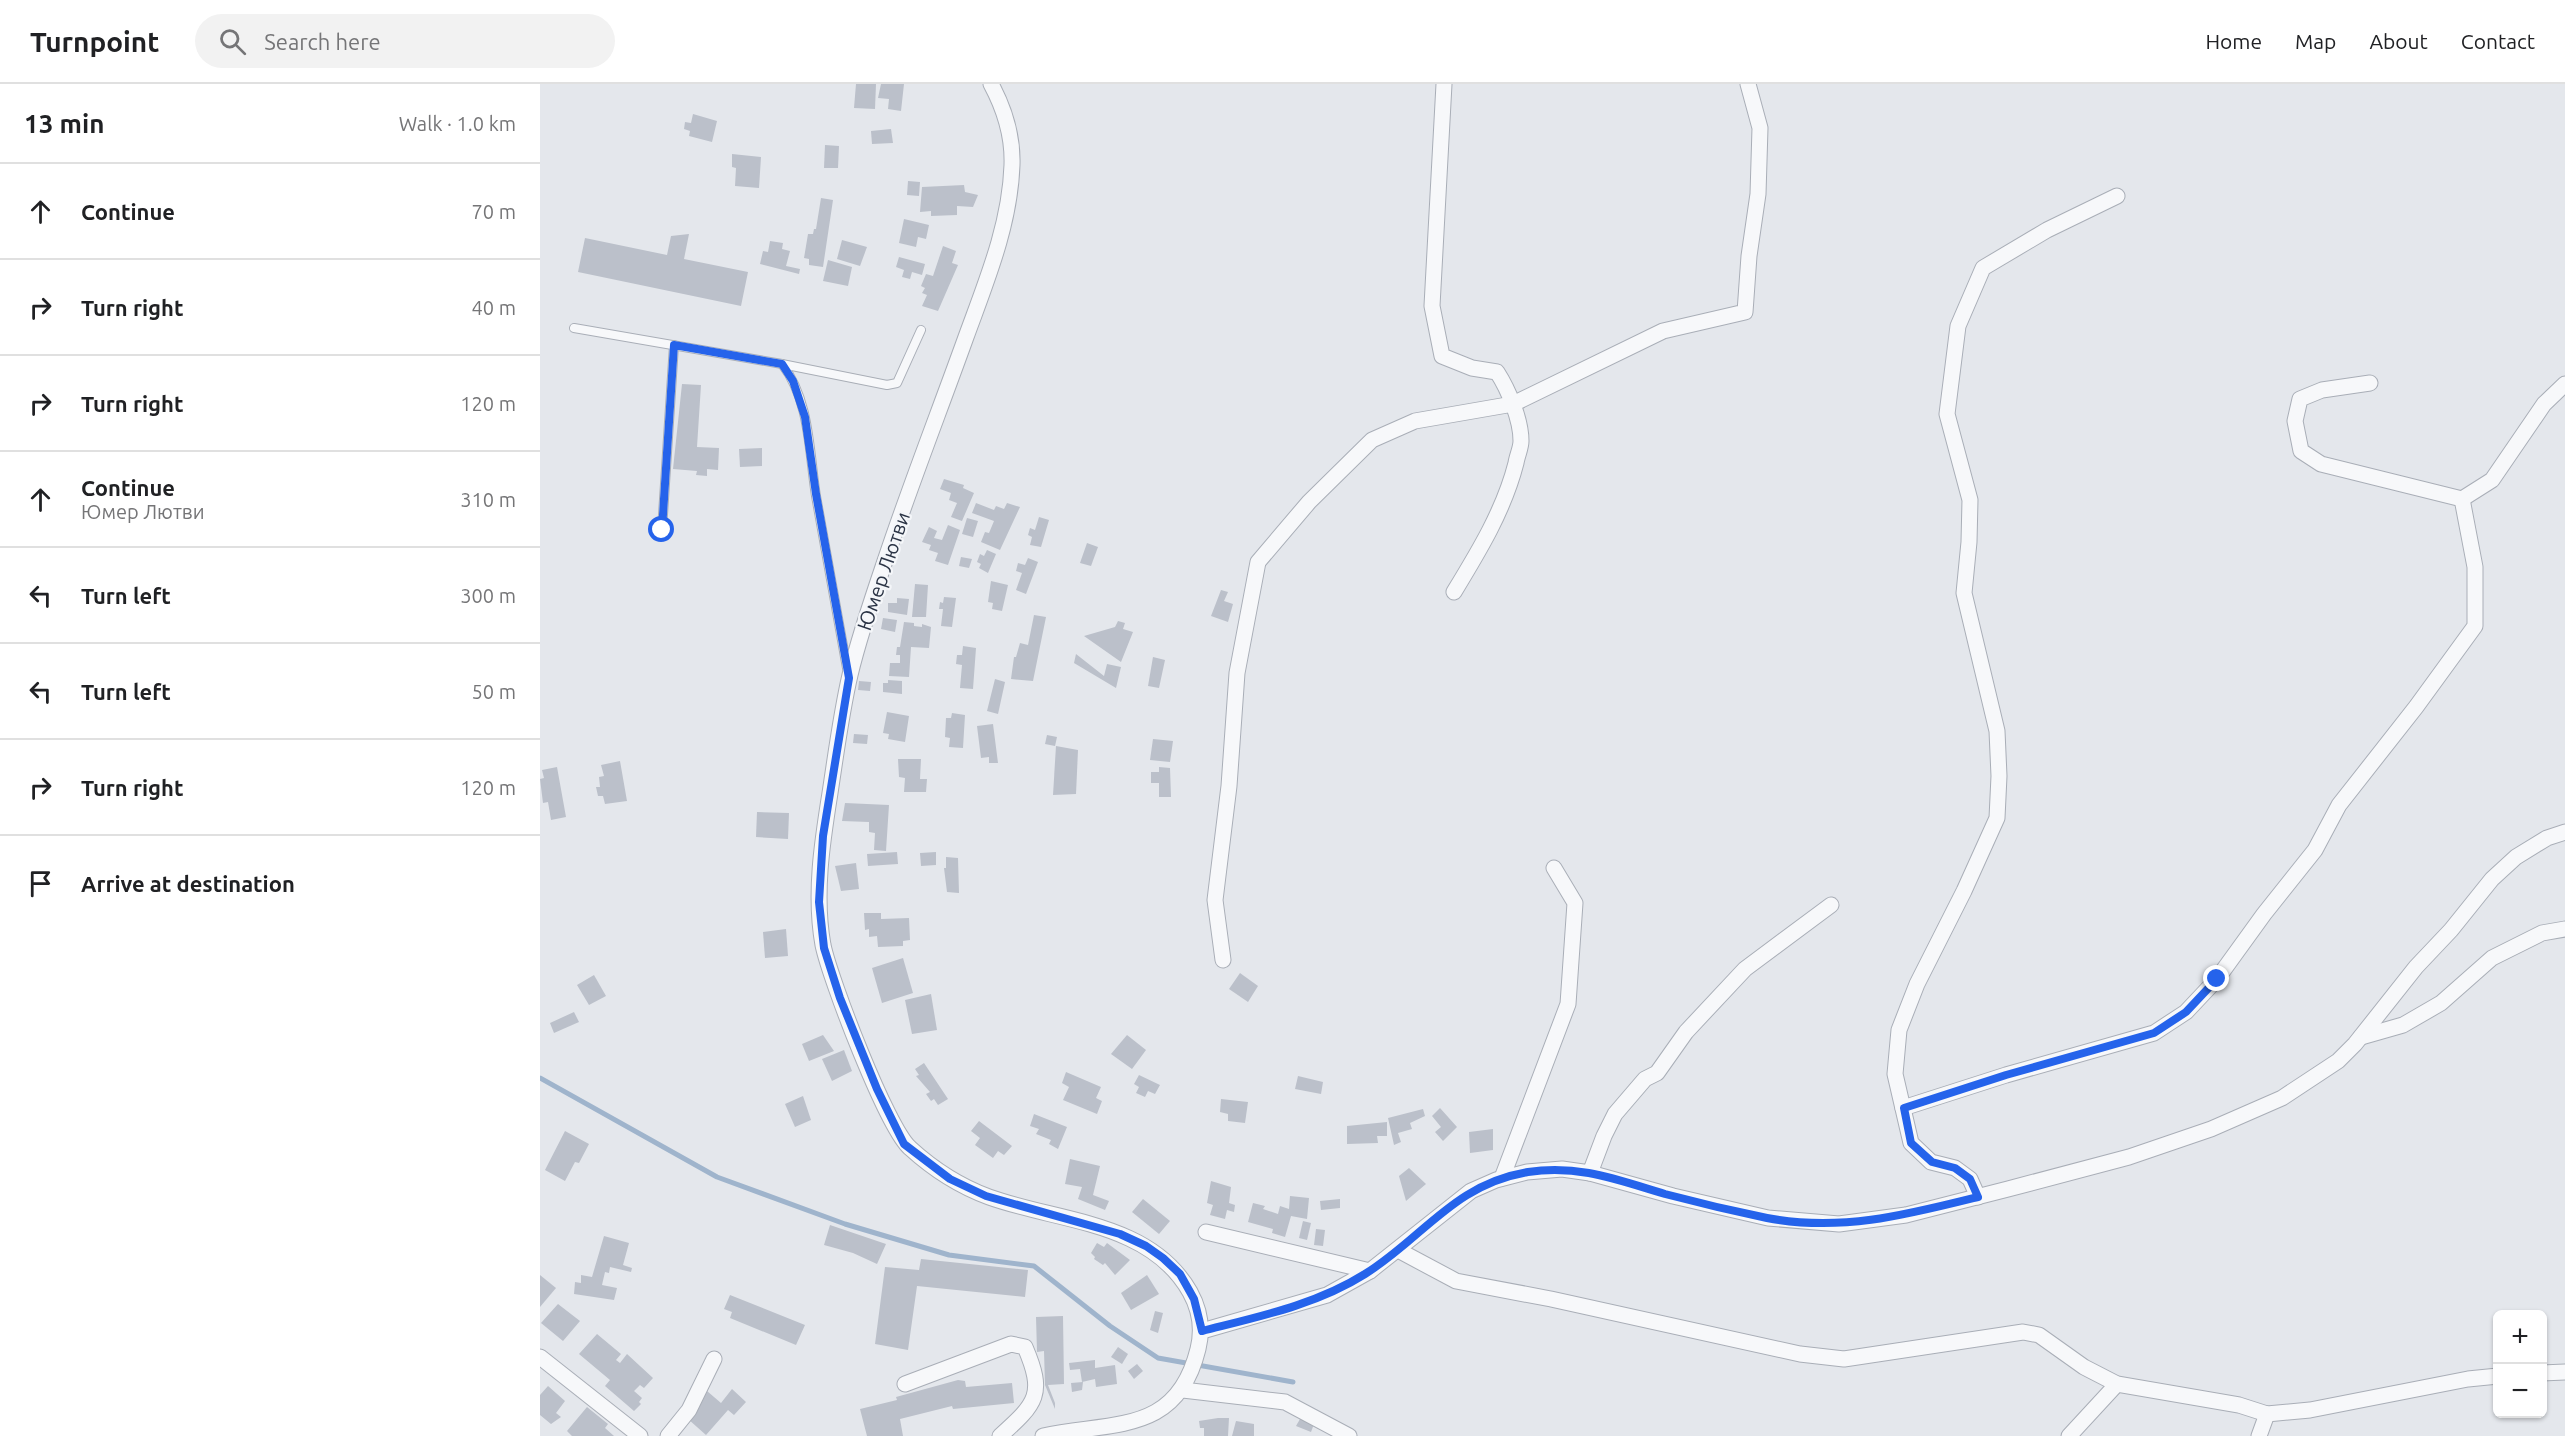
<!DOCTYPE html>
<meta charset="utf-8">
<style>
:root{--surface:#fff;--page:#f2f2f2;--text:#202124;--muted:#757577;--line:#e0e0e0}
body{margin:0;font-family:Ubuntu,sans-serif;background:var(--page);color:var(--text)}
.controls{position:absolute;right:18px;bottom:18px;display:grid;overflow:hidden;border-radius:9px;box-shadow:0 2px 4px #0004}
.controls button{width:54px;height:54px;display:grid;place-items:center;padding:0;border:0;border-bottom:2px solid var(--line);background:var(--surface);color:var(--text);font:30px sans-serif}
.stop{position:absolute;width:18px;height:18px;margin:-14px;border:4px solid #2563eb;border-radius:50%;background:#fff}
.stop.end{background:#2563eb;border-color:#fff;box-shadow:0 2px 6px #0008}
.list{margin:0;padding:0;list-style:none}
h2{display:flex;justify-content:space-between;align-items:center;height:78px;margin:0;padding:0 24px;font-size:26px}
h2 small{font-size:20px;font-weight:400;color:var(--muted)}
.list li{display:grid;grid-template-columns:39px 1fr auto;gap:18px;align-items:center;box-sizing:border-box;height:96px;padding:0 24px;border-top:2px solid var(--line)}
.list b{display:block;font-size:22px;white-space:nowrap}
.list p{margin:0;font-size:20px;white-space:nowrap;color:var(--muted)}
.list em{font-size:20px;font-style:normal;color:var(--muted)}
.icon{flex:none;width:33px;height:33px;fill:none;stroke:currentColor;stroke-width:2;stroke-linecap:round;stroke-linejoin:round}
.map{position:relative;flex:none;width:2025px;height:1352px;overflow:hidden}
header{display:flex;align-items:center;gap:36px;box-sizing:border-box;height:84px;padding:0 30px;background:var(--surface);border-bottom:2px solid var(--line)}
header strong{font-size:28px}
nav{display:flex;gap:33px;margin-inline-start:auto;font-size:21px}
.search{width:420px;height:54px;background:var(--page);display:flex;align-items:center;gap:15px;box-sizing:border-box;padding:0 21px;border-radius:33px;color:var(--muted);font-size:22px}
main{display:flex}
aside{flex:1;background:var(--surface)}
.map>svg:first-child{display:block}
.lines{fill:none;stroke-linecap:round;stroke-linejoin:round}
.stream{stroke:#9fb4cc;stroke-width:5}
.building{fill:#bbc0ca}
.lane-casing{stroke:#a9aeb7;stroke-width:10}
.street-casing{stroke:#a9aeb7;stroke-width:17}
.lane{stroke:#f7f8fa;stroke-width:8}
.street{stroke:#f7f8fa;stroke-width:15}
.route{stroke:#2563eb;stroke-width:8}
.labels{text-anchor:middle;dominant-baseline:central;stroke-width:4.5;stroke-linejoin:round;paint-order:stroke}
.street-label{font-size:20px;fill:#2b3445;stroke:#f4f6f9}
</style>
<header>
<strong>Turnpoint</strong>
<div class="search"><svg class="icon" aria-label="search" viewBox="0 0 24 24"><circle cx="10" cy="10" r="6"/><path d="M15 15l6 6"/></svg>Search here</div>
<nav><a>Home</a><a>Map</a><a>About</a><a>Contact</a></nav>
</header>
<main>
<aside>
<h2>13 min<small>Walk · 1.0 km</small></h2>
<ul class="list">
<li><svg class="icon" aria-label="ahead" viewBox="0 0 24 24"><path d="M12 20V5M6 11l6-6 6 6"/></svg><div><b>Continue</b></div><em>70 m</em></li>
<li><svg class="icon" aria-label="right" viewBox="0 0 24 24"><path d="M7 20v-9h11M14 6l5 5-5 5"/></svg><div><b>Turn right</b></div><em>40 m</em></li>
<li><svg class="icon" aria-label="right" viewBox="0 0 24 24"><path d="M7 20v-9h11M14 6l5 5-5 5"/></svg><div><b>Turn right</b></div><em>120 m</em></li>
<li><svg class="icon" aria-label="ahead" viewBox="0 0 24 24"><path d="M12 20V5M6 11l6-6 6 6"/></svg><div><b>Continue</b><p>Юмер Лютви</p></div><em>310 m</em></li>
<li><svg class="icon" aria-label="left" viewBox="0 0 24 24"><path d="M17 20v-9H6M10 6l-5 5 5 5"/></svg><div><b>Turn left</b></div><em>300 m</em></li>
<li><svg class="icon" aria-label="left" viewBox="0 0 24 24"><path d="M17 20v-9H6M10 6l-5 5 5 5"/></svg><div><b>Turn left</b></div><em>50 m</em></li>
<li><svg class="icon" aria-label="right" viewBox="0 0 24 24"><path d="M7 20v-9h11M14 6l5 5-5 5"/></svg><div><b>Turn right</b></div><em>120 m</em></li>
<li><svg class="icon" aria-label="arrive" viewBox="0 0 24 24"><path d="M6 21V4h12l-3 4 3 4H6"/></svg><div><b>Arrive at destination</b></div></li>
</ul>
</aside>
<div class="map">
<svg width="2025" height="1352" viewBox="0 0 2025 1352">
<rect width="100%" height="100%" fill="#e4e7ec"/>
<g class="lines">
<path class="stream" d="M 0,994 L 177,1093 L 305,1140 L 409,1171 L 494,1182 L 570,1242 L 618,1274 L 753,1298"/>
</g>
<g class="building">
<path d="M 316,0 L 336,0 L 335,25 L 314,24 Z"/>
<path d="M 341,0 L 364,0 L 361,27 L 348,25 L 349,15 L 338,14 Z"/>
<path d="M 153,30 L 177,37 L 172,58 L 149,52 L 150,47 L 144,45 L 145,38 L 151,39 Z"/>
<path d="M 351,45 L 353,59 L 332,60 L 331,47 Z"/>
<path d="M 285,61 L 299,62 L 298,84 L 284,84 Z"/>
<path d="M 192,70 L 221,73 L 219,104 L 195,102 L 196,84 L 192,83 Z"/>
<path d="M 368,97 L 380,98 L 379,112 L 367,111 Z"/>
<path d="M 424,101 L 425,108 L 438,111 L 433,123 L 417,122 L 417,131 L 391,132 L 391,127 L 380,128 L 382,103 Z"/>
<path d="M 281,114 L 293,116 L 283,183 L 269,181 L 269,175 L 264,174 L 268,150 L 273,150 L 274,145 L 276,145 Z"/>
<path d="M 364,135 L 389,141 L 386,155 L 378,153 L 376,163 L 359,159 Z"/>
<path d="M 149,150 L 144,175 L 208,188 L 201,222 L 38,188 L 45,154 L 127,171 L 131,152 Z"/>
<path d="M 302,156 L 327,163 L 320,182 L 297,175 Z"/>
<path d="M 230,157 L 243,159 L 242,165 L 250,167 L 246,182 L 260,185 L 259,190 L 220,180 L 223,167 L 228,168 Z"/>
<path d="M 403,162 L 416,167 L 412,179 L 418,181 L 398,227 L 382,222 L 387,211 L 382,209 L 385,204 L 381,202 L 386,190 L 393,192 Z"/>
<path d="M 359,173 L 385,180 L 382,191 L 372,188 L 370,195 L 362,193 L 364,186 L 356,183 Z"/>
<path d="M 288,176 L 312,183 L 308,202 L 283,197 Z"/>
<path d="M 142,300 L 161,301 L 157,363 L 179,364 L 178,386 L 167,385 L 167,392 L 156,391 L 157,387 L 133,385 Z"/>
<path d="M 222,364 L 222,382 L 200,383 L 199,365 Z"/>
<path d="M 404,395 L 424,401 L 423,404 L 434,409 L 422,437 L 411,433 L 417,419 L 409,416 L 411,409 L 400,405 Z"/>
<path d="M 436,419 L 454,426 L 456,422 L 464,425 L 467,419 L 480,423 L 460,466 L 441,458 L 445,448 L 449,449 L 454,437 L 432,429 Z"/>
<path d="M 499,433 L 509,436 L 501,463 L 490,461 L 492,453 L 488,451 L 490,444 L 495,446 Z"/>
<path d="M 427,434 L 438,437 L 433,453 L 422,450 Z"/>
<path d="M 408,441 L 420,446 L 408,481 L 395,477 L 398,469 L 389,466 L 391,461 L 382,458 L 389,443 L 397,447 L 394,454 L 402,456 Z"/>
<path d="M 547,459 L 558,463 L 551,482 L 540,479 Z"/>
<path d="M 447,466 L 456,470 L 448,489 L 439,484 L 441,480 L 437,478 L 440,470 L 444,472 Z"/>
<path d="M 421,473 L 432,475 L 429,484 L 419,482 Z"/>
<path d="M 488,474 L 498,478 L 486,510 L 476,506 L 482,489 L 476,487 L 478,479 L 485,481 Z"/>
<path d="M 451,497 L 468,501 L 462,527 L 452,525 L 453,519 L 448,518 Z"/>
<path d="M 375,500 L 388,501 L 386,533 L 372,533 Z"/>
<path d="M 681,506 L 688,508 L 684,517 L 693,520 L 688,538 L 671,532 Z"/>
<path d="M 404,513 L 416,514 L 412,543 L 401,542 L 403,525 L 399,525 L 400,518 L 403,519 Z"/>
<path d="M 357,514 L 369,515 L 367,531 L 348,528 L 348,519 L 357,519 Z"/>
<path d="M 494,531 L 506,533 L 493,597 L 471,595 L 474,573 L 476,573 L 480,559 L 488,561 Z"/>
<path d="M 343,534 L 357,536 L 355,548 L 341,545 Z"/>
<path d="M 578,537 L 585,539 L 583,545 L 593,548 L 581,578 L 544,552 L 575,543 Z"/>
<path d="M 364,538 L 374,539 L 374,542 L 382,543 L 382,540 L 391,543 L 389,564 L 371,563 L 369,593 L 349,592 L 350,579 L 360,579 L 360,571 L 356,571 L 357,563 L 360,563 Z"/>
<path d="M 423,562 L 436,564 L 433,605 L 420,604 L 422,581 L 416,580 L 417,571 L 422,571 Z"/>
<path d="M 536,570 L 564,592 L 567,580 L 581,583 L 576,604 L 534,579 Z"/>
<path d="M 613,573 L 625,576 L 619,604 L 608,602 Z"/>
<path d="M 455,595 L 465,598 L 458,630 L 447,627 Z"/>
<path d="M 348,596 L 362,597 L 362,610 L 343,608 L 343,599 L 348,599 Z"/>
<path d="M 319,597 L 331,598 L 330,607 L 318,606 Z"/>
<path d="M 347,628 L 369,632 L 365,658 L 348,655 L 349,650 L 343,649 Z"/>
<path d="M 412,629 L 425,631 L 423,664 L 409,663 L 410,654 L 405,653 L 406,634 L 411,634 Z"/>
<path d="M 453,640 L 458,679 L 449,679 L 449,673 L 441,674 L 437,642 Z"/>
<path d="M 314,650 L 328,651 L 327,660 L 313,659 Z"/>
<path d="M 507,651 L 517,653 L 515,662 L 505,660 Z"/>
<path d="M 613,655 L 633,657 L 630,678 L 610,676 Z"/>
<path d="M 516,662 L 538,666 L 536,710 L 513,711 Z"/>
<path d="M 358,675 L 381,675 L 380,695 L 387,695 L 386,708 L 364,708 L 365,694 L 359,693 Z"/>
<path d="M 80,677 L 87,717 L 65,720 L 63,712 L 58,712 L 56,703 L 60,703 L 59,693 L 64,692 L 61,681 Z"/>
<path d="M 17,683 L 26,733 L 11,736 L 8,718 L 3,719 L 0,695 L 4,694 L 2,686 Z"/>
<path d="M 619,683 L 630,684 L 631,713 L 619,713 L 619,699 L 611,699 L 611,688 L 619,688 Z"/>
<path d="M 305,719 L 349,721 L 346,767 L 334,766 L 335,749 L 329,748 L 329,738 L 302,737 Z"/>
<path d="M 217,728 L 249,729 L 248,755 L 216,753 Z"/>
<path d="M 357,768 L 358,780 L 328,782 L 327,770 Z"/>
<path d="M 396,768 L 396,781 L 381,782 L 380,769 Z"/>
<path d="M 406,773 L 418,774 L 419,809 L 407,808 L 404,784 L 406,784 Z"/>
<path d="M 316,779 L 319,805 L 301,807 L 295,782 Z"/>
<path d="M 324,829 L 341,829 L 341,835 L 369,834 L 370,856 L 363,857 L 363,862 L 338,863 L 337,852 L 329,853 L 329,845 L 325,846 Z"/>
<path d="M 246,845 L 248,872 L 225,874 L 223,848 Z"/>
<path d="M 363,874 L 373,909 L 342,919 L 332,884 Z"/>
<path d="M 700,889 L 718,902 L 708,918 L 689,905 Z"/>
<path d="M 54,891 L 66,912 L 49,921 L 37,901 Z"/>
<path d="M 391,910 L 397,946 L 372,950 L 365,916 Z"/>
<path d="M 34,928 L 39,938 L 14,949 L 10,939 Z"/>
<path d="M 283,951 L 294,967 L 269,977 L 262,960 Z"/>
<path d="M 587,951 L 606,966 L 592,985 L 571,970 Z"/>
<path d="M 304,966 L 312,987 L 292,997 L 282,975 Z"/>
<path d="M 384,979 L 408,1015 L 398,1021 L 394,1015 L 391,1017 L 386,1010 L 390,1008 L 376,992 L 379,991 L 375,985 Z"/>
<path d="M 526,988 L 561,1003 L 556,1014 L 562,1017 L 557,1030 L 523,1016 L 529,1003 L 522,999 Z"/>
<path d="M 599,991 L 620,1001 L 615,1010 L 608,1007 L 605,1013 L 596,1009 L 599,1003 L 594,1000 Z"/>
<path d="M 758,992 L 783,998 L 781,1010 L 755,1005 Z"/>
<path d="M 263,1012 L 271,1036 L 255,1043 L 245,1020 Z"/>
<path d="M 681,1015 L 708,1018 L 705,1039 L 688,1037 L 688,1030 L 680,1028 Z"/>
<path d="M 900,1024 L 917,1043 L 903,1057 L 895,1048 L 901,1043 L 892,1032 Z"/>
<path d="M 883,1025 L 885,1032 L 870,1039 L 872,1045 L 858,1049 L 861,1058 L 854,1061 L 848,1034 Z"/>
<path d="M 494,1030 L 527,1043 L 518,1065 L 509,1060 L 511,1056 L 496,1050 L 499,1045 L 490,1042 Z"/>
<path d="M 439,1037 L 472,1062 L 464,1071 L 458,1067 L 453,1074 L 435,1061 L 440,1054 L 431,1047 Z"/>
<path d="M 847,1038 L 847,1052 L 837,1052 L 838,1059 L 807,1060 L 807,1042 Z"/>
<path d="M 953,1045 L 953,1066 L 930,1069 L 929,1048 Z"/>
<path d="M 25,1047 L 49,1060 L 39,1079 L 35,1078 L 25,1097 L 5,1086 Z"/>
<path d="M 530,1075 L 560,1082 L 553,1111 L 569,1117 L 565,1126 L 538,1115 L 542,1103 L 525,1100 Z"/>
<path d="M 869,1084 L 886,1100 L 866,1117 L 859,1092 Z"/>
<path d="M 671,1097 L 691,1103 L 689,1119 L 695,1121 L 694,1128 L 687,1126 L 685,1135 L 670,1131 L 673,1121 L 667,1119 Z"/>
<path d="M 750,1112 L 769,1114 L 767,1135 L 751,1132 L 745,1153 L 732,1149 L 733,1145 L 708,1138 L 713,1119 L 725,1122 L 723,1125 L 738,1130 L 740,1122 L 749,1125 Z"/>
<path d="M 603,1115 L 630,1137 L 619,1150 L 592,1128 Z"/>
<path d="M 800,1115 L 800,1124 L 781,1126 L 780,1117 Z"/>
<path d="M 763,1137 L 771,1139 L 767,1156 L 759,1154 Z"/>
<path d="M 290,1141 L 346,1160 L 337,1180 L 313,1169 L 284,1161 Z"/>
<path d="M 776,1145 L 785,1146 L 783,1162 L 774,1161 Z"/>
<path d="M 64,1152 L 89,1159 L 83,1181 L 92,1184 L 91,1188 L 70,1183 L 69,1189 L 65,1188 L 62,1201 L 77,1204 L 74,1216 L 34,1210 L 35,1198 L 41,1199 L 41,1191 L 52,1193 Z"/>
<path d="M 557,1159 L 564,1163 L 567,1159 L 590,1176 L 575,1191 L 565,1179 L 563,1181 L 554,1175 L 555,1173 L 551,1169 Z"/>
<path d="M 381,1175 L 488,1186 L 485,1213 L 377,1202 L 368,1266 L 335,1260 L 345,1183 L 379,1186 Z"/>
<path d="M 0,1191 L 16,1204 L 0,1223 Z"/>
<path d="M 607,1191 L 619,1210 L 591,1226 L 581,1209 Z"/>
<path d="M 190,1211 L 265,1241 L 256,1261 L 190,1234 L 192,1228 L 184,1225 Z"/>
<path d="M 18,1220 L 40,1237 L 23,1257 L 1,1239 Z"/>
<path d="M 615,1227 L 623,1229 L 618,1249 L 610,1246 Z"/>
<path d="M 523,1232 L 524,1300 L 508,1301 L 515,1319 L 515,1325 L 505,1301 L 504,1267 L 497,1268 L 496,1233 Z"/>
<path d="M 57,1250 L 81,1270 L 76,1276 L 80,1279 L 87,1270 L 113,1294 L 104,1304 L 100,1301 L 94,1307 L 102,1314 L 99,1318 L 101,1320 L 94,1327 L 65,1302 L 70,1296 L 39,1270 Z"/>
<path d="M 578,1263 L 588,1270 L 582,1280 L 571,1273 Z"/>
<path d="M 555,1276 L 555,1284 L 575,1281 L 577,1300 L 556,1303 L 555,1295 L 542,1298 L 540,1285 L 530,1286 L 529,1279 Z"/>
<path d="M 597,1280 L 603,1287 L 594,1295 L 588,1287 Z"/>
<path d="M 418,1296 L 425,1297 L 426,1303 L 472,1299 L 474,1319 L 413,1325 L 412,1322 L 360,1335 L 363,1352 L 327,1352 L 320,1325 L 357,1316 L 356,1313 Z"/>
<path d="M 543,1298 L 542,1306 L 532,1308 L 531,1299 Z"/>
<path d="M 8,1302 L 25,1317 L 16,1329 L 21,1333 L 11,1340 L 0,1331 L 0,1311 Z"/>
<path d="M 192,1305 L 206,1318 L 194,1331 L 188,1326 L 166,1351 L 148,1335 L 167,1307 L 181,1319 Z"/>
<path d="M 47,1323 L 68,1340 L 65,1344 L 74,1352 L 32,1352 L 27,1347 Z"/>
<path d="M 678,1334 L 689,1334 L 688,1352 L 664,1352 L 664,1344 L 660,1344 L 659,1337 Z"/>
<path d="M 760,1335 L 774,1340 L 771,1348 L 756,1342 Z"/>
<path d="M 696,1337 L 714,1340 L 714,1352 L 692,1352 Z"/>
</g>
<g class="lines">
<defs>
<g id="lane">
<path d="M 34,244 L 242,280 L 347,301 L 357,299 L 381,246"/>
<path d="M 242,280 C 270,316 269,368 276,412 C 286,470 297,527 307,584"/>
<path d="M 122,446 L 134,261"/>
</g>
<g id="street">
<path d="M 451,0 C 465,26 473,52 472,81 C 470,141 446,198 426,253 C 399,328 370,402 345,477 C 332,515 319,553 310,591 C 301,630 296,670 290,709 C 282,759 274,811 283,861 C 290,895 347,1044 370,1064 C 393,1085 419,1102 449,1113 C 518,1138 610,1137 650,1208 C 660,1226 663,1245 658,1265 C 637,1351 574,1337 503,1352"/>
<path d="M 904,0 L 892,222 L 902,272 L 932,284 L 957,288 C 968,305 981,335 981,357 C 981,364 977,372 976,379 C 964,426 939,467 914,508"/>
<path d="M 1830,299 L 1782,306 L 1760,315 L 1755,337 L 1761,367 L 1781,380 L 1922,415 L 1952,396 L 2004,320 L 2025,300"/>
<path d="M 683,876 L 675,816 L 689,702 L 697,589 L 718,478 L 769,418 L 832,356 L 875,337 L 973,320 L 1123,247 L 1205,228 L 1209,172 L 1218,110 L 1220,44 L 1208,0"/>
<path d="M 1821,953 L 1863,941 L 1901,919 L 1952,874 L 2002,849 L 2025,845"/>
<path d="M 1363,1024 L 1466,991 L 1614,949 L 1646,928 L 1677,895 L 1724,830 L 1775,766 L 1799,721 L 1876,623 L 1935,542 L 1935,483 L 1922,415"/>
<path d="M 1050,1089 L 1064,1052 L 1075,1030 L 1105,995 L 1117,989 L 1146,948 L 1205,885 L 1291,821"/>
<path d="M 962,1094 L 1028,920 L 1035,819 L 1014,784"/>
<path d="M 1438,1113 L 1430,1095 L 1415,1084 L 1391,1078 L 1371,1059 L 1355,990 L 1359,946 L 1377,900 L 1424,807 L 1457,734 L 1459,692 L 1457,647 L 1424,509 L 1429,458 L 1430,416 L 1407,330 L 1418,242 L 1443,184 L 1507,146 L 1577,112"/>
<path d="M 666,1148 L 830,1187"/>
<path d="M 858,1166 L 916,1197 L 1011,1215 L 1260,1270 L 1304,1275 L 1483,1248 L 1499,1251 L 1544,1283 L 1577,1300 L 1699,1321 L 1727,1330 L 1770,1326 L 1928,1295 L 1958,1292"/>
<path d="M 662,1247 L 787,1211 L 830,1187 L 931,1107 L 956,1096 L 987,1088 L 1022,1085 L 1050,1089 L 1133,1112 L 1228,1134 L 1299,1140 L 1366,1131 L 1468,1105 L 1589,1073 L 1671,1045 L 1742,1014 L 1798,977 L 1815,960 L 1876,883 L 1911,846 L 1952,795 L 1976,773 L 2007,754 L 2025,748"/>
<path d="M 0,1273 L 100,1352"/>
<path d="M 2002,1289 L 2025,1288"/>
<path d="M 365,1300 L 471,1260 L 485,1263 C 505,1310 497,1319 460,1352"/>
<path d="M 643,1306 L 745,1318 L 809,1352"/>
<path d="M 128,1352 L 149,1326 L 174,1275"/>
<path d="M 1529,1352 L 1577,1300"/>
<path d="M 1719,1352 L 1727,1330"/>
</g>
</defs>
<use href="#lane" class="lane-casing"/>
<use href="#street" class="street-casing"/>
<use href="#lane" class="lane"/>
<use href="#street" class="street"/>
</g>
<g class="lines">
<path class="route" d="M 122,446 L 134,261 L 242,280 L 253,297 L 265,333 L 276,410 L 309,594 L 283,752 L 279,818 L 284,864 L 300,914 L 337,1005 L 364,1060 L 410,1095 L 446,1112 L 580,1150 L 606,1162 L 623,1174 L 640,1190 L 654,1215 L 662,1247 C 717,1233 776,1221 825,1190 C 883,1154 914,1100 988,1088 C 1038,1080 1078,1096 1125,1110 C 1159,1119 1193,1127 1227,1134 C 1301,1148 1366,1131 1438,1113 L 1430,1095 L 1415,1084 L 1392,1078 L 1371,1059 L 1364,1024 L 1466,991 L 1614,949 L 1646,928 L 1677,895"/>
</g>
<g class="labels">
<g class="street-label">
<text transform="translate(343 487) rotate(-71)">Юмер Лютви</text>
</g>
</g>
</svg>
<div class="controls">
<button>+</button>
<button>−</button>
</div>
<div class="stop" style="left:122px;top:446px"></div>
<div class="stop end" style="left:1677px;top:895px"></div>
</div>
</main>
